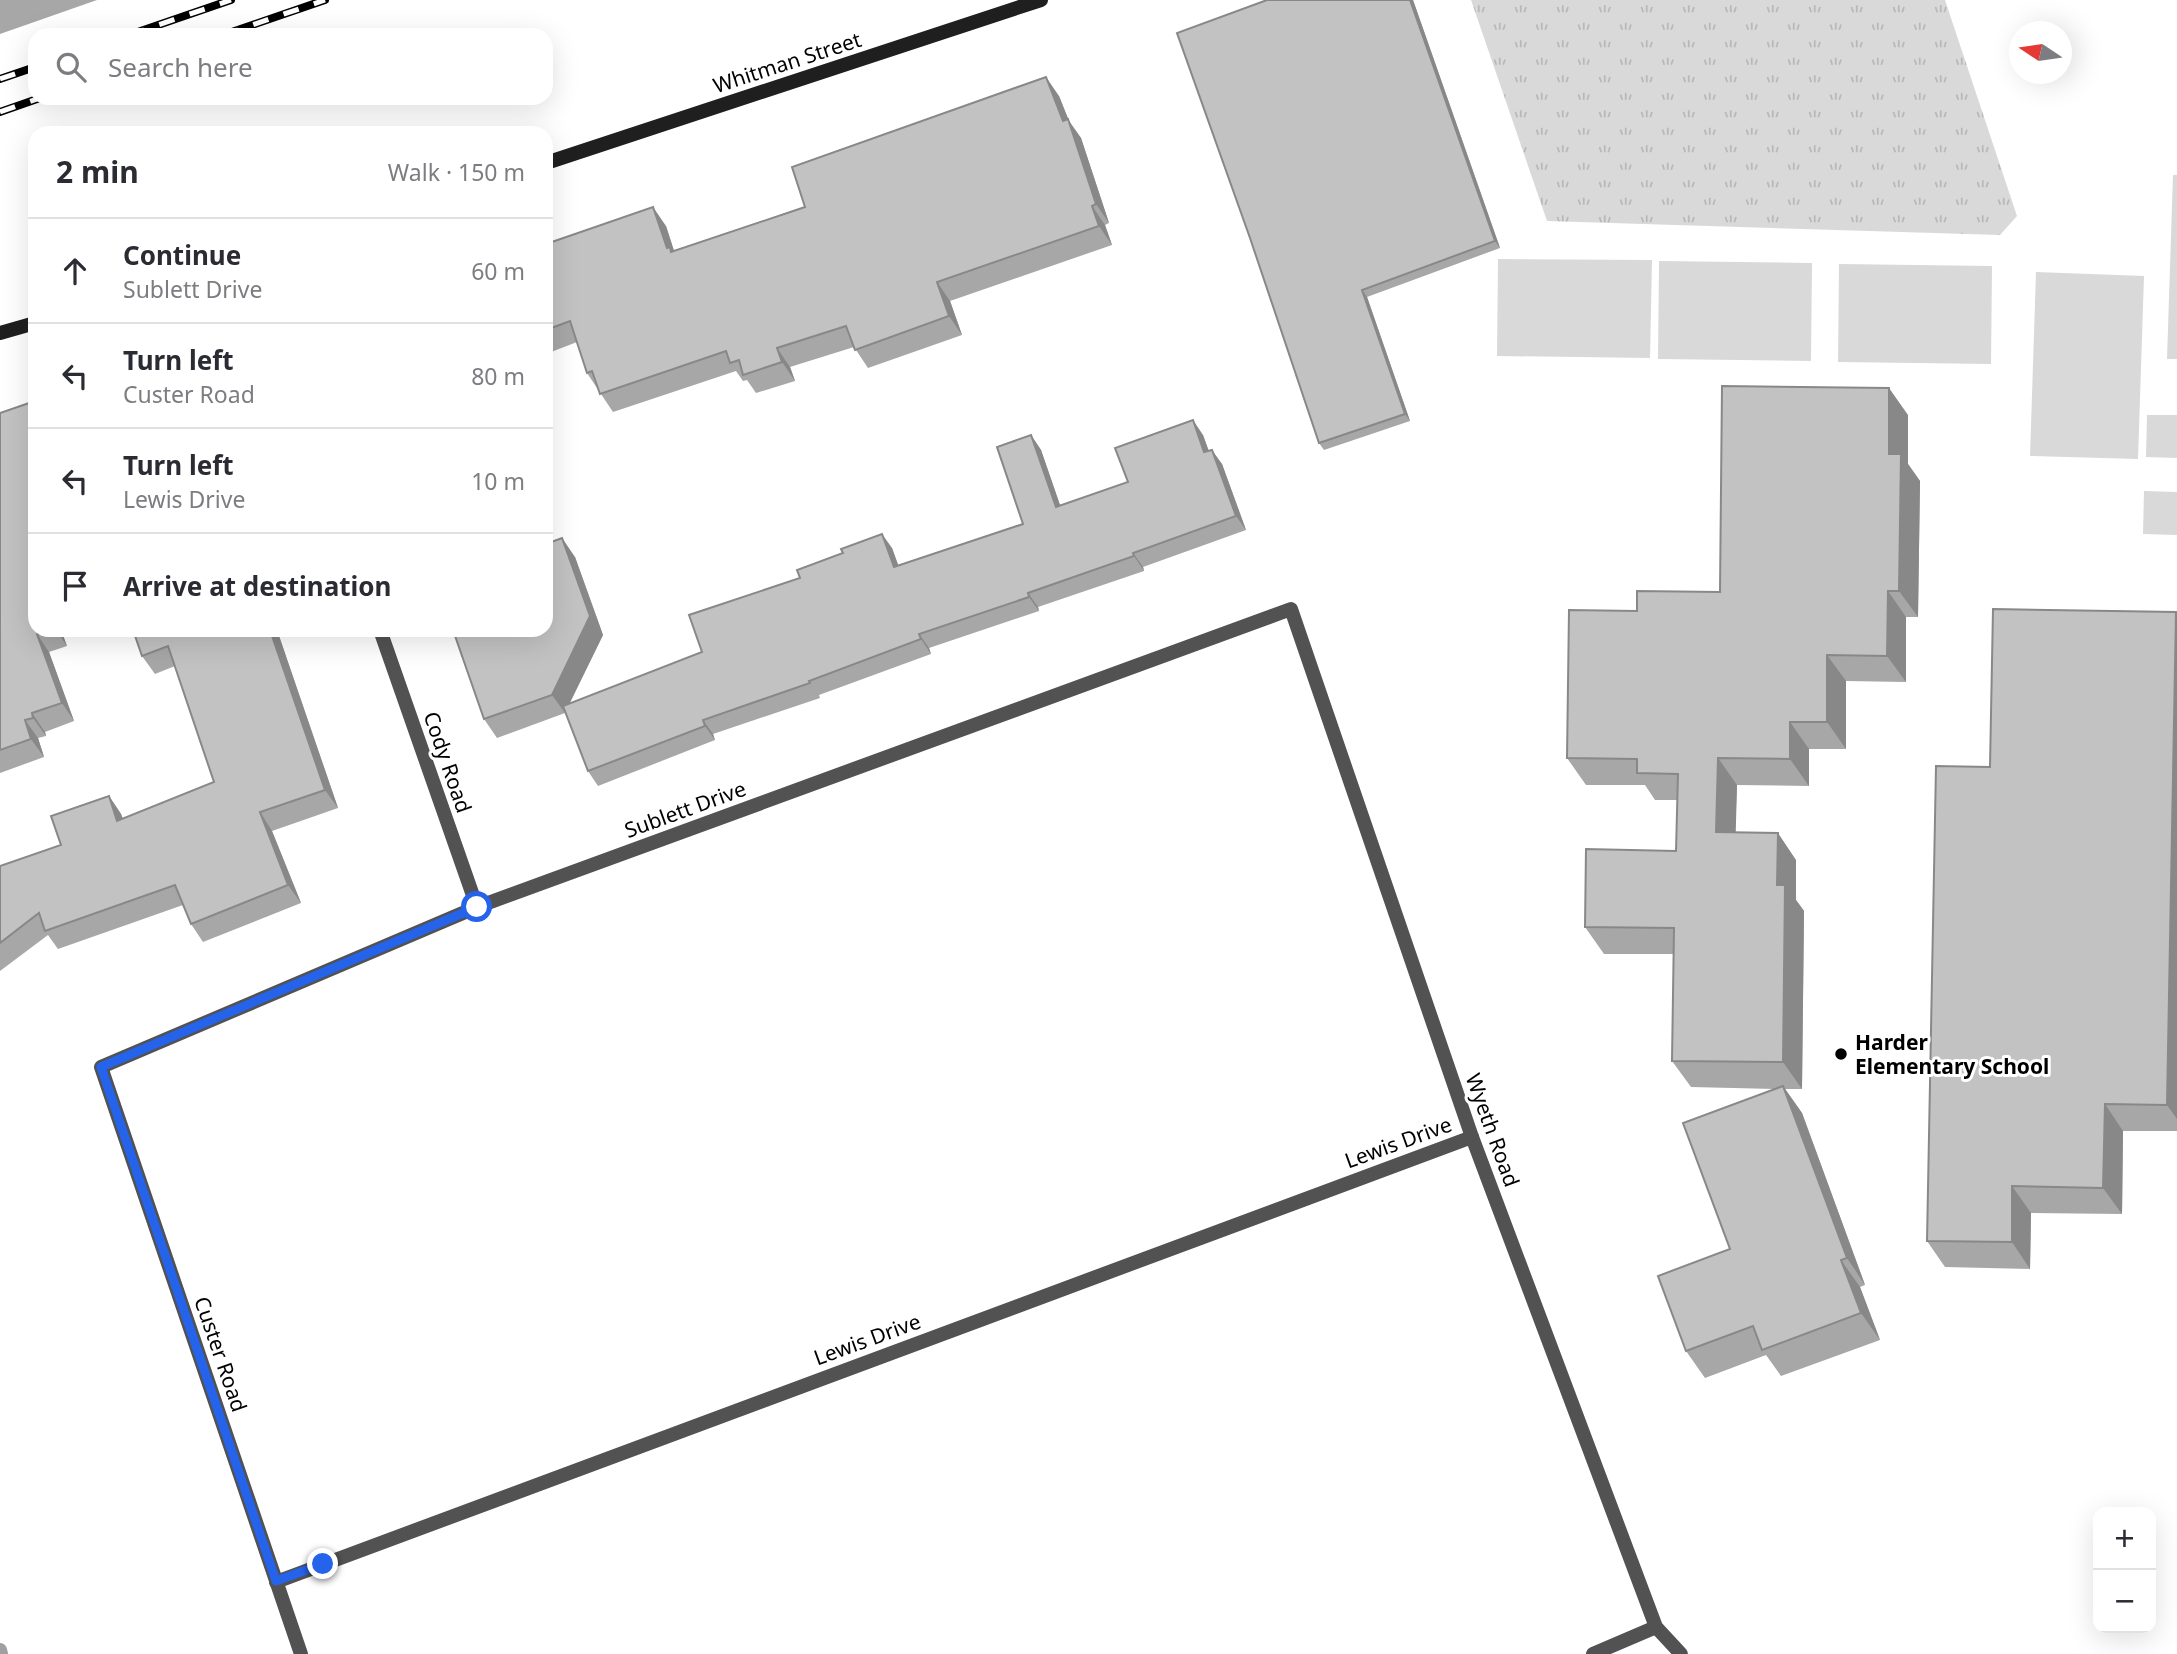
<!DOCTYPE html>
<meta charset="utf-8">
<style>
:root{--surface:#fff;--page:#f7f7f7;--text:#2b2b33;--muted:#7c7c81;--line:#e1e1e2}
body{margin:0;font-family:"Noto Sans",sans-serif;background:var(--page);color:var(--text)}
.controls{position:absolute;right:21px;bottom:21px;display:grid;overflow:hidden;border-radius:14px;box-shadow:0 7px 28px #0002}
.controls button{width:63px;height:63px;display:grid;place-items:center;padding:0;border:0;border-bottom:2px solid var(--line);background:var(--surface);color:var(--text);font:35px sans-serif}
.compass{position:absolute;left:2009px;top:21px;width:63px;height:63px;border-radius:50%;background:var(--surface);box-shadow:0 7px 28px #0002;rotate:283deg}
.stop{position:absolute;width:21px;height:21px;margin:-16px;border:5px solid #2563eb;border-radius:50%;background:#fff}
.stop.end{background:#2563eb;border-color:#fff;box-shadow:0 2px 7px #0008}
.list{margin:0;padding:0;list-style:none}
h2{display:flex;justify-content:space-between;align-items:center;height:91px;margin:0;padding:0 28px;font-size:30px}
h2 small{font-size:23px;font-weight:400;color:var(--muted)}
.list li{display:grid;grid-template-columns:46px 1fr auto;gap:21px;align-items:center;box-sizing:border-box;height:105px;padding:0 28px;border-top:2px solid var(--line)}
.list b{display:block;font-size:26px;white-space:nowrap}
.list p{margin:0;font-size:23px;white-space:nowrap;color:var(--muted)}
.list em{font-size:23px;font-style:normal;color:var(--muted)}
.icon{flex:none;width:38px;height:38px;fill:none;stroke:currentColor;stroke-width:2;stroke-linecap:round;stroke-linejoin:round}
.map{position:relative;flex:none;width:2177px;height:1654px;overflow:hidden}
.search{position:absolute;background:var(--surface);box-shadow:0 7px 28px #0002;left:28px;top:28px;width:525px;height:77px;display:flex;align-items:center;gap:18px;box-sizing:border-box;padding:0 24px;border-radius:21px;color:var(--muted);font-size:26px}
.panel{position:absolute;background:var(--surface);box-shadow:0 7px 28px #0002;left:28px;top:126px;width:525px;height:511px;border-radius:21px}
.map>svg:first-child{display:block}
.grass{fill:url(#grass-tufts)}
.pitch{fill:#d9d9d9}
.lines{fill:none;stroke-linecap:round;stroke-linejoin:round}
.stream{stroke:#a0a0a0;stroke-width:14}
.street{stroke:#525252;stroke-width:14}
.secondary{stroke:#1f1f1f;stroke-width:14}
.rail-casing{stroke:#000;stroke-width:8}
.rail{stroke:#fff;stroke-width:5;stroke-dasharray:16;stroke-linecap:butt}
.wall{fill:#a7a7a7}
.shaded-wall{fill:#888}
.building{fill:#c2c2c2;stroke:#888;stroke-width:2}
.route{stroke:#2563eb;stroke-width:9}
.poi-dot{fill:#000;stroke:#fff;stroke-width:2.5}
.labels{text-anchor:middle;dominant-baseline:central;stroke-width:6;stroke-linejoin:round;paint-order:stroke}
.street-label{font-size:21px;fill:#000;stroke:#fff}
.poi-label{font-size:21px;font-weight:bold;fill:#000;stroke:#fff;text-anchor:start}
</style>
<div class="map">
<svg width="2177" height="1654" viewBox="0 0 2177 1654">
<defs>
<pattern id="grass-tufts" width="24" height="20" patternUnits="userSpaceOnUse" patternTransform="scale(1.75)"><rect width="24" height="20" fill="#d9d9d9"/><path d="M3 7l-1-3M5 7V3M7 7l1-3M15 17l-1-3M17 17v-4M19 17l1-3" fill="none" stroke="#b8b8b8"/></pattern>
</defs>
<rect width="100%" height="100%" fill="#fff"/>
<path class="grass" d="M 1471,0 L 1945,0 L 2017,216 L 2000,235 L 1547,221 Z"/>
<g class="pitch">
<path d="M 2173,175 L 2177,175 L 2177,359 L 2167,359 Z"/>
<path d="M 1498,259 L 1652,260 L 1650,358 L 1497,356 Z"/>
<path d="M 1659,261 L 1812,263 L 1811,361 L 1658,359 Z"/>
<path d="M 1839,264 L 1992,266 L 1991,364 L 1838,362 Z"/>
<path d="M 2036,272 L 2144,276 L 2138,459 L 2030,456 Z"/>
<path d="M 2147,415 L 2177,415 L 2177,458 L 2146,457 Z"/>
<path d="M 2144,491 L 2177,492 L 2177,535 L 2143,534 Z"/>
</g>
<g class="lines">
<path class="stream" d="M 0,1650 L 1,1654"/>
<g class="street">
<path d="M 380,630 L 477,907"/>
<path d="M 276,1582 L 1472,1137"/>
<path d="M 301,1654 L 101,1067 L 477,907 L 1291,609 L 1472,1137 L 1656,1627 L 1681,1654"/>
<path d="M 1593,1654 L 1656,1627"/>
</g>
<g class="secondary">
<path d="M 546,163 L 1041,0"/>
<path d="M 0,333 L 35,323"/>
</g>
<defs>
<g id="rail">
<path d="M 129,35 L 231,0"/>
<path d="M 223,35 L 325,0"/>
<path d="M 0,79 L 35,67"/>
<path d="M 0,112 L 40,98"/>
</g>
</defs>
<use href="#rail" class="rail-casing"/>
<use href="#rail" class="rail"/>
</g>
<g class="wall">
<path d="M 0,0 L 97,0 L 0,34 Z"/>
<path d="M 1267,0 L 1413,0 L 1500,248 L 1367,297 L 1410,421 L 1324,450 L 1319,443 Z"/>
<path d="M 1059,96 L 1069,121 L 1081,138 L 1109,223 L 1105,225 L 1112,245 L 950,301 L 962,335 L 868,368 L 854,347 L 790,367 L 795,381 L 756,393 L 747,380 L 743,381 L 736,371 L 613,412 L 587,373 L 577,342 L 546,354 L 546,244 L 666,226 L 674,251 L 805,207 Z"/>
<path d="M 1908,415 L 1908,464 L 1920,481 L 1918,617 L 1906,617 L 1906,682 L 1846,681 L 1846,749 L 1809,749 L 1809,786 L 1737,785 L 1735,833 L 1796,860 L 1796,900 L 1804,911 L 1802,1089 L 1785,1089 L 1802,1113 L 1865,1285 L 1860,1287 L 1880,1340 L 1781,1376 L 1766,1355 L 1705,1378 L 1686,1351 L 1730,1249 L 1775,1089 L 1691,1087 L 1672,1061 L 1674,954 L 1604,954 L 1585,927 L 1676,851 L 1677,800 L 1655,800 L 1645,785 L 1586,785 L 1567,758 L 1637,611 L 1720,592 Z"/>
<path d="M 1031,435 L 1041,450 L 1060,506 L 1128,482 L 1203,435 L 1209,451 L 1222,464 L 1246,530 L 1143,567 L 1144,571 L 1038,607 L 1039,611 L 929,648 L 931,654 L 819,695 L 820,698 L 713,734 L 715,740 L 598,786 L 588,771 L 565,713 L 497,738 L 484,719 L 575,557 L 603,635 L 569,704 L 702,652 L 892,548 L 898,565 L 1023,524 Z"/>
<path d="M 2177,613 L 2177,1131 L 2123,1131 L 2122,1214 L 2031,1213 L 2030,1269 L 1945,1267 L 1927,1241 L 1990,767 Z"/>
<path d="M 35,630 L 61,630 L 67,646 L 49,652 L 74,721 L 45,732 L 46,736 L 38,738 L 44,757 L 0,773 L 0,641 Z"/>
<path d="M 133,630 L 277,630 L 338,808 L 272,831 L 301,903 L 203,942 L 191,924 L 183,905 L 58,949 L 48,935 L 0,971 L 0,866 L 61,845 L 109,796 L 121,814 L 123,819 L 214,782 L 175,666 L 155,674 L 142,656 Z"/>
</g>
<g class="shaded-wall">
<path d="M 1410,0 L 1413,0 L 1500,248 L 1495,241 Z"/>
<path d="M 1046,77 L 1059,96 L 1069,121 L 1081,138 L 1109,223 L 1096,204 Z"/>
<path d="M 1092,206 L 1105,225 L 1112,245 L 1099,226 Z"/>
<path d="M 653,207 L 666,226 L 676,257 L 667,248 Z"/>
<path d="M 937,282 L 950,301 L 962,335 L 949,316 Z"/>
<path d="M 1362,290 L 1367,297 L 1410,421 L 1405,414 Z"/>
<path d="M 777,348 L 790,367 L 795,381 L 782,362 Z"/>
<path d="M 1889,388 L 1908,415 L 1908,464 L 1920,481 L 1918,617 L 1899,591 L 1889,454 Z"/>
<path d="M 1193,420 L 1203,435 L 1214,467 L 1204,452 Z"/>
<path d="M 1031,435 L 1041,450 L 1066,522 L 1056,507 Z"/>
<path d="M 1212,450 L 1222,464 L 1246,530 L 1236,516 Z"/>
<path d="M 882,534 L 892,548 L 904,581 L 894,567 Z"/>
<path d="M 562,538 L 575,557 L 603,635 L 565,713 L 552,695 Z"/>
<path d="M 1133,553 L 1143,567 L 1144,571 L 1134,556 Z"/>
<path d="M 1888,591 L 1906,617 L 1906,682 L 1887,656 Z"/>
<path d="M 1028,593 L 1038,607 L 1039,611 L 1029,597 Z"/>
<path d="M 2176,612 L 2177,613 L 2177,1119 L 2167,1105 Z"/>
<path d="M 56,630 L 61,630 L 67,646 Z"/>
<path d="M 270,630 L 277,630 L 338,808 L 325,790 Z"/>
<path d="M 37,634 L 49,652 L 74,721 L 62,703 Z"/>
<path d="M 919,634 L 929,648 L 931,654 L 921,639 Z"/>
<path d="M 1827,655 L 1846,681 L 1846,749 L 1827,722 Z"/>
<path d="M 32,713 L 45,732 L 46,736 L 33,718 Z"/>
<path d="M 25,720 L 38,738 L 44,757 L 31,739 Z"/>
<path d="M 703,720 L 713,734 L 715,740 L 705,726 Z"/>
<path d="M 1790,722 L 1809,749 L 1809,786 L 1790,759 Z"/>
<path d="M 1718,758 L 1737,785 L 1735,859 L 1716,832 Z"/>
<path d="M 109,796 L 121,814 L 130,839 L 117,821 Z"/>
<path d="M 260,812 L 272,831 L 301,903 L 288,885 Z"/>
<path d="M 1778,833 L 1796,860 L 1796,900 L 1804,911 L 1802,1089 L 1783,1062 L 1777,885 Z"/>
<path d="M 1783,1086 L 1802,1113 L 1865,1285 L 1847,1258 Z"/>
<path d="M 2105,1104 L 2123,1131 L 2122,1214 L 2103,1188 Z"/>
<path d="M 2012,1186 L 2031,1213 L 2030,1269 L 2012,1242 Z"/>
<path d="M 1841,1260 L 1860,1287 L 1880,1340 L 1861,1313 Z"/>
</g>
<g class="building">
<path d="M 1267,0 L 1410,0 L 1495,241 L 1362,290 L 1405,414 L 1319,443 L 1250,238 L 1177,33 Z"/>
<path d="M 1046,77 L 1063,121 L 1068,119 L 1096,204 L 1092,206 L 1099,226 L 937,282 L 949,316 L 855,350 L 846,326 L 777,348 L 782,362 L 743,375 L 739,360 L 730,363 L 726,351 L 600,394 L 592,371 L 587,373 L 570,321 L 546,330 L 546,244 L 653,207 L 667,248 L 670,247 L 671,252 L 805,207 L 792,167 Z"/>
<path d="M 1722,386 L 1889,388 L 1889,454 L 1901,454 L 1899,591 L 1888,591 L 1887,656 L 1827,655 L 1827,722 L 1790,722 L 1790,759 L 1718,758 L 1716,832 L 1778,833 L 1777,885 L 1785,885 L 1783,1062 L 1672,1061 L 1674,928 L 1585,927 L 1586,849 L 1676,851 L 1678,774 L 1637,773 L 1637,759 L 1567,758 L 1569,610 L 1637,611 L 1637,591 L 1720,592 Z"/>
<path d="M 35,401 L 35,630 L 49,630 L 37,634 L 62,703 L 32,713 L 33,718 L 25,720 L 31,739 L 0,750 L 0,413 Z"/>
<path d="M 1193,420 L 1204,452 L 1212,450 L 1236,516 L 1133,553 L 1134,556 L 1028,593 L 1029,597 L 919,634 L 921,639 L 809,681 L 810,683 L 703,720 L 705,726 L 588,771 L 563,706 L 702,652 L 689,615 L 800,578 L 797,570 L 843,553 L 841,549 L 882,534 L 894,567 L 1023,524 L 997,447 L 1031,435 L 1056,507 L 1128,482 L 1115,448 Z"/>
<path d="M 562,538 L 590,616 L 552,695 L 484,719 L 453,630 L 546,630 L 546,544 Z"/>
<path d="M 1993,609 L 2176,612 L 2167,1105 L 2105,1104 L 2103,1188 L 2012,1186 L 2012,1242 L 1927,1241 L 1936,766 L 1990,767 Z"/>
<path d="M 133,630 L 270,630 L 325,790 L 260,812 L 288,885 L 191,924 L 175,885 L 45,931 L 39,913 L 0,943 L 0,866 L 61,845 L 51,816 L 109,796 L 117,821 L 214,782 L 168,646 L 142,656 Z"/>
<path d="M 1783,1086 L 1847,1258 L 1841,1260 L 1861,1313 L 1762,1350 L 1753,1326 L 1686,1351 L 1658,1276 L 1730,1249 L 1683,1123 Z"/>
</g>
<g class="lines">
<path class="route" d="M 323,1564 L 276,1581 L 101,1067 L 477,907"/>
</g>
<circle class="poi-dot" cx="1841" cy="1054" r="7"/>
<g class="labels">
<g class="street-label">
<text transform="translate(787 62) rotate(-18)">Whitman Street</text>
<text transform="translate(448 762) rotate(71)">Cody Road</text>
<text transform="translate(685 809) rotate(-20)">Sublett Drive</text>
<text transform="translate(1493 1130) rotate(70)">Wyeth Road</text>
<text transform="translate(1398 1142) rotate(-20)">Lewis Drive</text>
<text transform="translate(867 1339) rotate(-20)">Lewis Drive</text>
<text transform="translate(221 1354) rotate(71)">Custer Road</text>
</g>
<g class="poi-label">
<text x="1855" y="1042">Harder<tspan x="1855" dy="24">Elementary School</tspan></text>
</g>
</g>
</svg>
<div class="controls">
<button>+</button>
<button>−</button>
</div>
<svg class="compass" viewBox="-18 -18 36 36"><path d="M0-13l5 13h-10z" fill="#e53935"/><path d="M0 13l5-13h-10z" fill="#7c7c81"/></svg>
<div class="stop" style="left:477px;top:907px"></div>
<div class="stop end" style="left:323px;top:1564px"></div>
<div class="search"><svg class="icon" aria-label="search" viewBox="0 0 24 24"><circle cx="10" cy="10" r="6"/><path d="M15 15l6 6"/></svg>Search here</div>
<section class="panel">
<h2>2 min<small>Walk · 150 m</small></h2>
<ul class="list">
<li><svg class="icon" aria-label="ahead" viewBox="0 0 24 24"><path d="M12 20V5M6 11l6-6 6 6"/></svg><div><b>Continue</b><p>Sublett Drive</p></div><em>60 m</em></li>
<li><svg class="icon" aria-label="left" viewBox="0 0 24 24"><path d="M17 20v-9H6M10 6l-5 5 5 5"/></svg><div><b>Turn left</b><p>Custer Road</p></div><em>80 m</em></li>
<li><svg class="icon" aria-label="left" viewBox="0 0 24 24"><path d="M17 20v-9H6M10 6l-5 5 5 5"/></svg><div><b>Turn left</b><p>Lewis Drive</p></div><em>10 m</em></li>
<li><svg class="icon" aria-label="arrive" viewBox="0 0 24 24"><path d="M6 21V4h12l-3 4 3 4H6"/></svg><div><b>Arrive at destination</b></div></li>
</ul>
</section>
</div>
